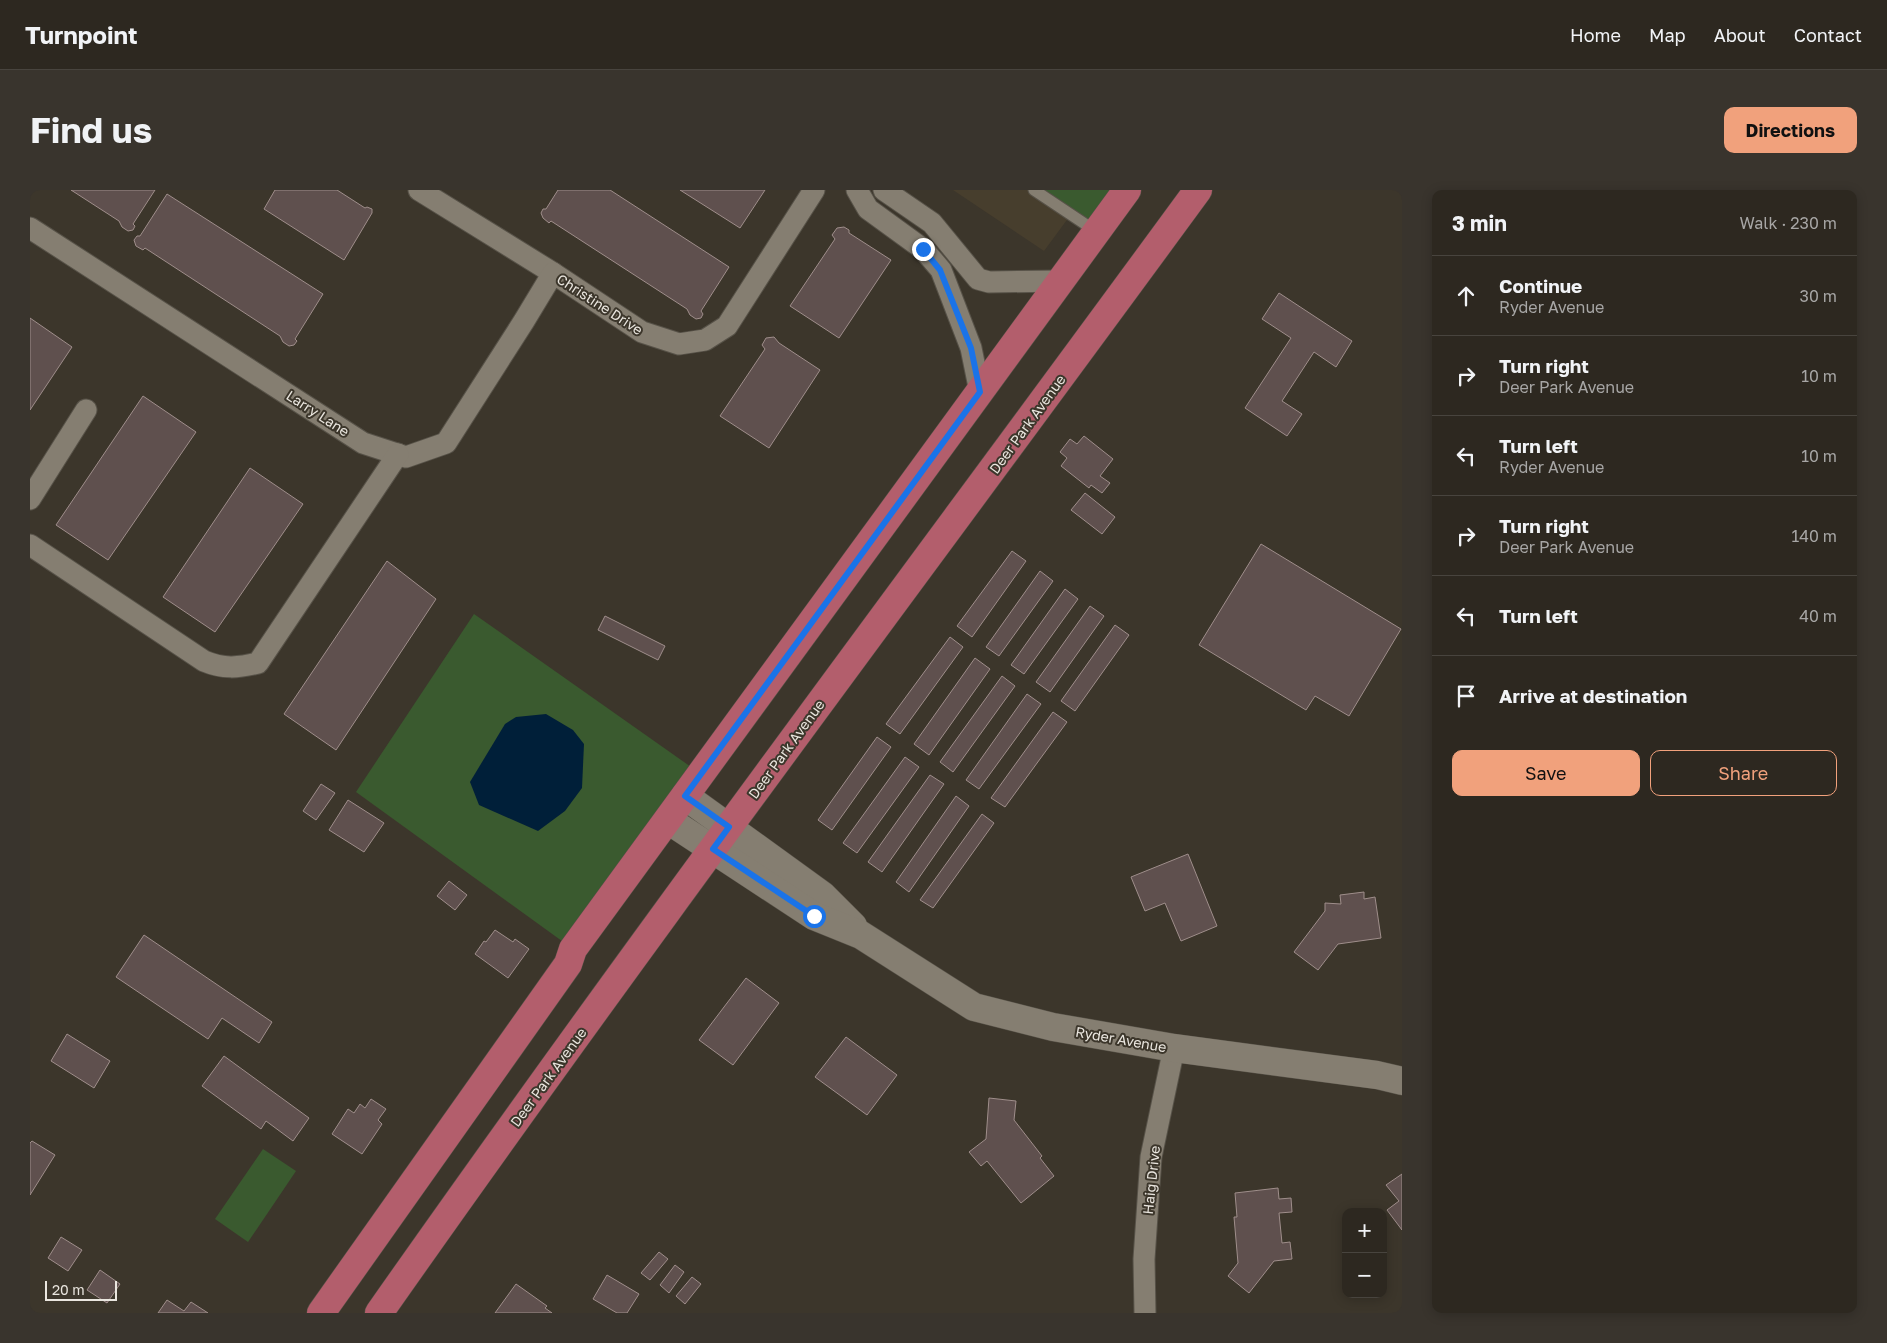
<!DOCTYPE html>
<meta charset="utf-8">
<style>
:root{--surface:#2d2820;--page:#39342d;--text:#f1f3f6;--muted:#a7a6a5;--line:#48443e;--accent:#f1a17c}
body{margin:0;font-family:"Golos Text",sans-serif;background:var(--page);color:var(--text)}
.controls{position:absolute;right:15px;bottom:15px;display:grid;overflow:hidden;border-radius:10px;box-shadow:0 2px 12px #0003}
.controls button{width:45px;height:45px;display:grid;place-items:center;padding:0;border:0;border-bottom:1px solid var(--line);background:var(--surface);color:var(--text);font:25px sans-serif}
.scale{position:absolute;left:15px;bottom:12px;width:72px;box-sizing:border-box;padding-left:5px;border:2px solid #eae6df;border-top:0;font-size:14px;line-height:18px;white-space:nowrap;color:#eae6df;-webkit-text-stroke:4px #3c362b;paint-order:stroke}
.stop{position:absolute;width:15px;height:15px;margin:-11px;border:4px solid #1a73e8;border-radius:50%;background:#fff}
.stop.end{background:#1a73e8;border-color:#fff;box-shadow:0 1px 5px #0008}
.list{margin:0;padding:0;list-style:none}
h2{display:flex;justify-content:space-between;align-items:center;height:65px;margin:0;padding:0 20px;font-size:21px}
h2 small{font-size:16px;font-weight:400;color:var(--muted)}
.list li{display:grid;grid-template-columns:32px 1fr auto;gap:15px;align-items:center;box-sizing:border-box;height:80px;padding:0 20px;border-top:1px solid var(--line)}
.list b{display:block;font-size:19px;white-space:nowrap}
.list p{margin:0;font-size:16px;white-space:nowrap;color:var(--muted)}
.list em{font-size:16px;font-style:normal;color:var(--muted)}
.actions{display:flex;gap:10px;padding:15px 20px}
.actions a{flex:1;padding:11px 0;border:1px solid var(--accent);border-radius:10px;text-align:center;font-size:18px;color:var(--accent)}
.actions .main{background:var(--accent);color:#111}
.icon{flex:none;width:28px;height:28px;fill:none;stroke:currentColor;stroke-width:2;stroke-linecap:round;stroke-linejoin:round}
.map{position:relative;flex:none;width:1372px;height:1123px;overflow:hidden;border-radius:10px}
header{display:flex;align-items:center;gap:30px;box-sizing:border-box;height:70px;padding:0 25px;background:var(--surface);border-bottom:1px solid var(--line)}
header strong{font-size:24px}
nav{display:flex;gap:28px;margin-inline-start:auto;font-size:18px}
.intro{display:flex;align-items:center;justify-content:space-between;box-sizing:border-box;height:120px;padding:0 30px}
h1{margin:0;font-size:35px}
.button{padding:12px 22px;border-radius:10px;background:var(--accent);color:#111;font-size:18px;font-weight:700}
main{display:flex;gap:30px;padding:0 30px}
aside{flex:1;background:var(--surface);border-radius:10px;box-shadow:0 2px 12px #0003}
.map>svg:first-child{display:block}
.built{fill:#473e2d}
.green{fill:#3a5a2f}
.water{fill:#001f39}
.building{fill:#5f504e;stroke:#9f8e8b}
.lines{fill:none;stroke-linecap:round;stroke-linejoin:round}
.lane-casing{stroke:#575248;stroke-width:13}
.street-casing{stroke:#575248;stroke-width:23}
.secondary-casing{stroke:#575248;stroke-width:29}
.primary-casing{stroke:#575248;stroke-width:29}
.lane{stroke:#857e71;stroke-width:11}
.street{stroke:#857e71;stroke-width:21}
.secondary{stroke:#857e71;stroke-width:28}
.primary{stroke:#b35e6c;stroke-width:28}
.route{stroke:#1a73e8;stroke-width:6}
.labels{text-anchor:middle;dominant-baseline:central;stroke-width:4;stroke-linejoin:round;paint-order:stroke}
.street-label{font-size:14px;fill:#eae6df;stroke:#3c362b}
</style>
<header>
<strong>Turnpoint</strong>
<nav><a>Home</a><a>Map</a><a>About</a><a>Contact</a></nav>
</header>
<div class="intro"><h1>Find us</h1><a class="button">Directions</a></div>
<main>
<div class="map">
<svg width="1372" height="1123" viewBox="0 0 1372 1123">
<rect width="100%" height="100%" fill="#3c362b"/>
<path class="built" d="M 923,0 L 1059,0 L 1014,61 Z"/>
<g class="green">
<path d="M 1004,0 L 1097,0 L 1067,42 Z"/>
<path d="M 444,424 L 671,584 L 543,759 L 326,602 Z"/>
<path d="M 233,959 L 266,981 L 218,1052 L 185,1029 Z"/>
</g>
<path class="water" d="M 516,524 L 543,540 L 554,554 L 552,598 L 535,621 L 508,641 L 449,615 L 440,592 L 475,534 L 486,527 Z"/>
<g class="building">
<path d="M 41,0 L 125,0 L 103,34 L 105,36 L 103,40 L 98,41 L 92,37 L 89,31 Z"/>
<path d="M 245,0 L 307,0 L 335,18 L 337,17 L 342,19 L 342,23 L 314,70 L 234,19 Z"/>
<path d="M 528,0 L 580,0 L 699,77 L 671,121 L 673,124 L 671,128 L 666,129 L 660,125 L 657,119 L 521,31 L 519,33 L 513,28 L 511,23 L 513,19 L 516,19 Z"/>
<path d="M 650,0 L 735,0 L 710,38 Z"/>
<path d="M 137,4 L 293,104 L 265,149 L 267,151 L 264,155 L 259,156 L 253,152 L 250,146 L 115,58 L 113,60 L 106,56 L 104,50 L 107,46 L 110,46 Z"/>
<path d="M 814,37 L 819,40 L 819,43 L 861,70 L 809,148 L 760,116 L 805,49 L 802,45 L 807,38 Z"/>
<path d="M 1249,103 L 1322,151 L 1306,177 L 1284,162 L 1252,211 L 1272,224 L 1257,246 L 1215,218 L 1261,148 L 1232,129 Z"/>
<path d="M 0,128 L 42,157 L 0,220 Z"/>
<path d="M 744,147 L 749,153 L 790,180 L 739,258 L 690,226 L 735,159 L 732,155 L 736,148 Z"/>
<path d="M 113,206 L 166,242 L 78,370 L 26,335 Z"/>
<path d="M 1054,246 L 1083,269 L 1070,286 L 1080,293 L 1072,303 L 1061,295 L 1059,298 L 1031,276 L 1037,268 L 1030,262 L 1040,249 L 1047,254 Z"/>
<path d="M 220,278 L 273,314 L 185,442 L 133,407 Z"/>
<path d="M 1055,303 L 1085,327 L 1072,344 L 1041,320 Z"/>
<path d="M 1231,354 L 1371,439 L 1319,526 L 1285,506 L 1276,520 L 1169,455 Z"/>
<path d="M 982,361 L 996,371 L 942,447 L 927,436 Z"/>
<path d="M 357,371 L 406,409 L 306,560 L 254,524 Z"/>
<path d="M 1010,381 L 1023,391 L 969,466 L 956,457 Z"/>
<path d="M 1035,399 L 1048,409 L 994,484 L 981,475 Z"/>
<path d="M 1060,416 L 1074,426 L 1020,502 L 1006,492 Z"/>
<path d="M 575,426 L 635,456 L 628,470 L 568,440 Z"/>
<path d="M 1085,435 L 1099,445 L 1045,521 L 1031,511 Z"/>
<path d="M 920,447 L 933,457 L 870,544 L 856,534 Z"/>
<path d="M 945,468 L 960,479 L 899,565 L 884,554 Z"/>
<path d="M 972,486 L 985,496 L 923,582 L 910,572 Z"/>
<path d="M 997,504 L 1011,514 L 949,599 L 936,590 Z"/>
<path d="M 1023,522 L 1037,532 L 975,617 L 961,608 Z"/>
<path d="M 847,547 L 861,557 L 802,640 L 788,630 Z"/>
<path d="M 875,567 L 889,577 L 827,663 L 813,653 Z"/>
<path d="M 900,585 L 914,594 L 852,682 L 838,672 Z"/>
<path d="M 291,594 L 305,603 L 286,630 L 273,621 Z"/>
<path d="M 926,606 L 939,616 L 879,702 L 866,692 Z"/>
<path d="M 318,610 L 354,633 L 334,662 L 299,640 Z"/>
<path d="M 952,624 L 964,633 L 903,718 L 890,710 Z"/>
<path d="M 1158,664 L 1187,736 L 1151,751 L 1135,713 L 1115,721 L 1101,687 Z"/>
<path d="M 419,691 L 437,705 L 425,720 L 407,706 Z"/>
<path d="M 1334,702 L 1334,709 L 1345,707 L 1351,748 L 1308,754 L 1288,780 L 1264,762 L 1295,721 L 1295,713 L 1311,714 L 1310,705 Z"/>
<path d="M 465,740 L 483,752 L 485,749 L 499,759 L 478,788 L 445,764 L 454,751 L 456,752 Z"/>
<path d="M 114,745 L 242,832 L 229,853 L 192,828 L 178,849 L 86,787 Z"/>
<path d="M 716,788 L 749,813 L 703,875 L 669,850 Z"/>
<path d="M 37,844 L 80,871 L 64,898 L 21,871 Z"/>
<path d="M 816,847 L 867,885 L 837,925 L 785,887 Z"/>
<path d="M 194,866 L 279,928 L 263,951 L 236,931 L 231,939 L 172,896 Z"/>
<path d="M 959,908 L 986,911 L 984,930 L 1012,966 L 1010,968 L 1024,986 L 991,1013 L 957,971 L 951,976 L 939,962 L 956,949 Z"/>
<path d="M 341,909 L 356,919 L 348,930 L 352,934 L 332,964 L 302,944 L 318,919 L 324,923 L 330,914 L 335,918 Z"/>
<path d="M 2,951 L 25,965 L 0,1005 L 0,953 Z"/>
<path d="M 1372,984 L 1372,1040 L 1357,1020 L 1369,1011 L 1356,995 Z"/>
<path d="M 1248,998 L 1249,1009 L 1261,1008 L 1262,1022 L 1249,1023 L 1252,1053 L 1260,1052 L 1262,1069 L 1244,1071 L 1219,1103 L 1198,1086 L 1208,1073 L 1204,1027 L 1207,1027 L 1205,1003 Z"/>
<path d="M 31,1047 L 52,1060 L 38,1081 L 18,1068 Z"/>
<path d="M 629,1062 L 638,1069 L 620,1090 L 611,1083 Z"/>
<path d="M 645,1075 L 654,1082 L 639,1103 L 630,1095 Z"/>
<path d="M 70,1080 L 90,1094 L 77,1113 L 57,1100 Z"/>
<path d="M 577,1085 L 609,1104 L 597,1123 L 587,1123 L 563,1109 Z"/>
<path d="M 662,1087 L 671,1094 L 655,1114 L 646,1106 Z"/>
<path d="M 486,1094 L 517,1116 L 515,1118 L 522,1123 L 465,1123 Z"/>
<path d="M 137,1110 L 154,1121 L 161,1112 L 178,1123 L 128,1123 Z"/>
</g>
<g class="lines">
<defs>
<path id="lane" d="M 1004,0 L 1067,42"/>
<g id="street">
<path d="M 389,0 L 523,83 L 612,142 L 649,154 L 675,150 L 697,136 L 784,0"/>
<path d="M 827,0 L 838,19 L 893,59 L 911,80 L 941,158 L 950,202"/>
<path d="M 854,0 L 902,33 L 948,89 L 959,92 L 1031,91"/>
<path d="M 0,38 L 333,253 L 376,267 L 416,253 L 494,131 L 523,83"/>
<path d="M 0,309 L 56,220"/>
<path d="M 0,355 L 174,471 C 193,479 208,478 228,473 L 368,264"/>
<path d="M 1115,1123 L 1114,1069 L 1121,967 L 1144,858"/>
</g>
<g id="secondary">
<path d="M 655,606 L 792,705 L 823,736"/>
<path d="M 638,630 L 784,726 L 831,745 L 944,817 L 1023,837 L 1144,858 L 1347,885 L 1372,891"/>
</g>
<g id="primary">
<path d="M 291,1123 L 538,774 L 543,759 L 1097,0"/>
<path d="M 349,1123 C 615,744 894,374 1168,0"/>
</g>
</defs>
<use href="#lane" class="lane-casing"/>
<use href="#street" class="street-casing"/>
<use href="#secondary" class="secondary-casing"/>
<use href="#primary" class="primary-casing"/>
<use href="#lane" class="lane"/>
<use href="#street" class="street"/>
<use href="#secondary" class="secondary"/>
<use href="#primary" class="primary"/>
</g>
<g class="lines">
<path class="route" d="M 784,726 L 683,659 L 699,637 L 655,606 L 950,202 L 941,158 L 910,80 L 893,59"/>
</g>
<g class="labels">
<g class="street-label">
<text transform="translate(570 114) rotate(33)">Christine Drive</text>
<text transform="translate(288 223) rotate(33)">Larry Lane</text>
<text transform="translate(997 234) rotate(-54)">Deer Park Avenue</text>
<text transform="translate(756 559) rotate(-54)">Deer Park Avenue</text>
<text transform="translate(1091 849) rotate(10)">Ryder Avenue</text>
<text transform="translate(518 887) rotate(-54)">Deer Park Avenue</text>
<text transform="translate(1121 990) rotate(-84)">Haig Drive</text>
</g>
</g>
</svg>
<div class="controls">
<button>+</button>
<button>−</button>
</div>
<div class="scale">20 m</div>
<div class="stop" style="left:784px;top:726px"></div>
<div class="stop end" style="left:893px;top:59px"></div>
</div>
<aside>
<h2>3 min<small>Walk · 230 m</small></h2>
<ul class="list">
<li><svg class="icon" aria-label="ahead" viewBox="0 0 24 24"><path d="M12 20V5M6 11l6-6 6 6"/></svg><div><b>Continue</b><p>Ryder Avenue</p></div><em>30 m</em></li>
<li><svg class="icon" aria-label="right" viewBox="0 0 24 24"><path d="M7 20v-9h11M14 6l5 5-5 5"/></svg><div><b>Turn right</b><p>Deer Park Avenue</p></div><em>10 m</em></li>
<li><svg class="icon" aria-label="left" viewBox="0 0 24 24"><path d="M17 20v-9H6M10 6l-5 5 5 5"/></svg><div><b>Turn left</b><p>Ryder Avenue</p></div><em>10 m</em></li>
<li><svg class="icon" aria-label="right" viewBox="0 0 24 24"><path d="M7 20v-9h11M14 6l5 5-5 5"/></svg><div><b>Turn right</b><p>Deer Park Avenue</p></div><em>140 m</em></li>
<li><svg class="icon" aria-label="left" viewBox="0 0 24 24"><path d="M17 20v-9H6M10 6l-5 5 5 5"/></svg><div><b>Turn left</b></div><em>40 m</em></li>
<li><svg class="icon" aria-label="arrive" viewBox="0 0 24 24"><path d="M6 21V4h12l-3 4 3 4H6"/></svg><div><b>Arrive at destination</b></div></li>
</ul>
<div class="actions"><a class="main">Save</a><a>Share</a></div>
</aside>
</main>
